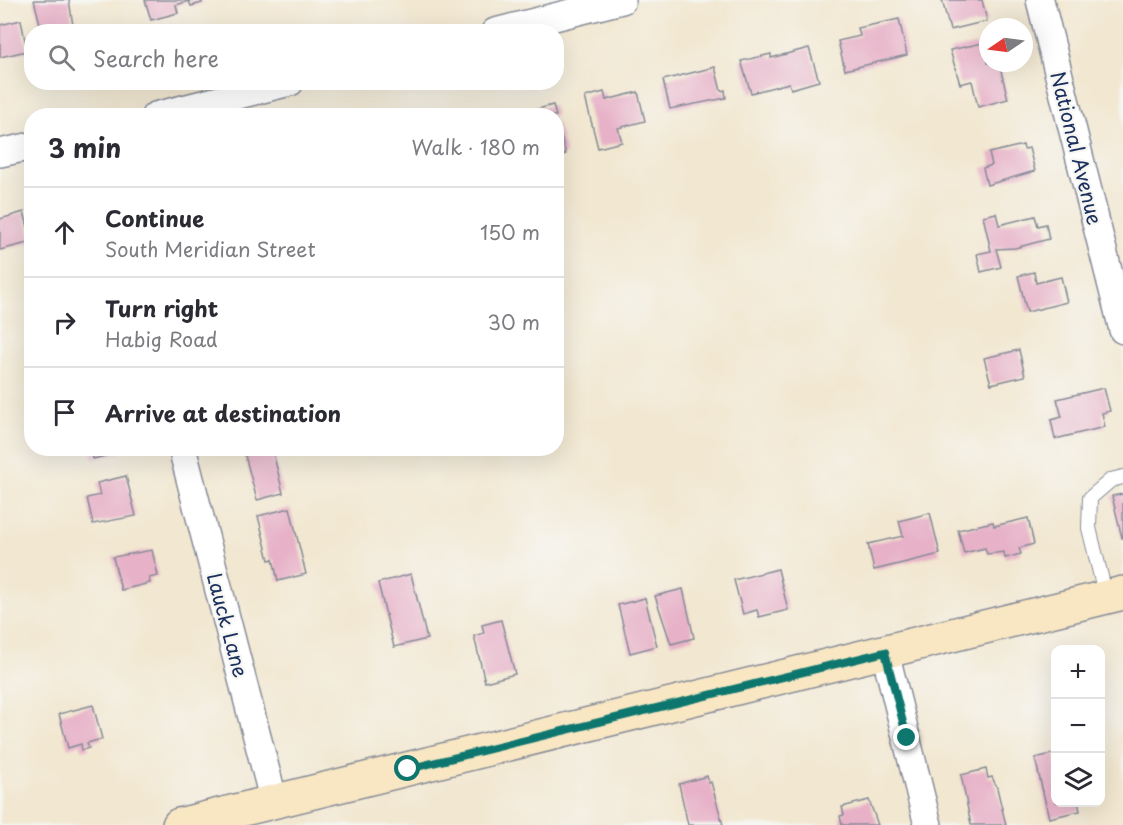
<!DOCTYPE html>
<meta charset="utf-8">
<style>
:root{--surface:#fff;--page:#f7f7f7;--text:#2b2b33;--muted:#7c7c81;--line:#e1e1e2}
body{margin:0;font-family:"Playpen Sans",sans-serif;background:var(--page);color:var(--text)}
.controls{position:absolute;right:18px;bottom:18px;display:grid;overflow:hidden;border-radius:12px;box-shadow:0 6px 24px #0002}
.controls button{width:54px;height:54px;display:grid;place-items:center;padding:0;border:0;border-bottom:2px solid var(--line);background:var(--surface);color:var(--text);font:30px sans-serif}
.compass{position:absolute;left:979px;top:18px;width:54px;height:54px;border-radius:50%;background:var(--surface);box-shadow:0 6px 24px #0002;rotate:257deg}
.stop{position:absolute;width:18px;height:18px;margin:-14px;border:4px solid #0f766e;border-radius:50%;background:#fff}
.stop.end{background:#0f766e;border-color:#fff;box-shadow:0 2px 6px #0008}
.list{margin:0;padding:0;list-style:none}
h2{display:flex;justify-content:space-between;align-items:center;height:78px;margin:0;padding:0 24px;font-size:26px}
h2 small{font-size:20px;font-weight:400;color:var(--muted)}
.list li{display:grid;grid-template-columns:39px 1fr auto;gap:18px;align-items:center;box-sizing:border-box;height:90px;padding:0 24px;border-top:2px solid var(--line)}
.list b{display:block;font-size:22px;white-space:nowrap}
.list p{margin:0;font-size:20px;white-space:nowrap;color:var(--muted)}
.list em{font-size:20px;font-style:normal;color:var(--muted)}
.icon{flex:none;width:33px;height:33px;fill:none;stroke:currentColor;stroke-width:2;stroke-linecap:round;stroke-linejoin:round}
.map{position:relative;flex:none;width:1123px;height:825px;overflow:hidden}
.search{position:absolute;background:var(--surface);box-shadow:0 6px 24px #0002;left:24px;top:24px;width:540px;height:66px;display:flex;align-items:center;gap:15px;box-sizing:border-box;padding:0 21px;border-radius:24px;color:var(--muted);font-size:22px}
.panel{position:absolute;background:var(--surface);box-shadow:0 6px 24px #0002;left:24px;top:108px;width:540px;height:348px;border-radius:24px}
.map>svg:first-child{display:block}
.building{fill:#e7b1c7}
.lines{fill:none;stroke-linecap:round;stroke-linejoin:round}
.service-casing{stroke:#868b97;stroke-width:16}
.minor-casing{stroke:#868b97;stroke-width:30}
.secondary-casing{stroke:#868b97;stroke-width:36}
.service{stroke:#fff;stroke-width:14}
.minor{stroke:#fff;stroke-width:27}
.secondary{stroke:#f9e7c3;stroke-width:33}
.route{stroke:#0f766e;stroke-width:8}
.labels{text-anchor:middle;dominant-baseline:central;stroke-width:4.5;stroke-linejoin:round;paint-order:stroke}
.street-label{font-size:20px;fill:#1b2f5e;stroke:#f6f6f2}
</style>
<div class="map">
<svg width="1123" height="825" viewBox="0 0 1123 825">
<rect width="100%" height="100%" fill="#f6f6f2"/>
<filter id="ink" filterUnits="userSpaceOnUse"><feTurbulence type="fractalNoise" baseFrequency=".0167" numOctaves="2"/><feDisplacementMap in="SourceGraphic" scale="12" xChannelSelector="R" yChannelSelector="G"/><feConvolveMatrix kernelMatrix="1 2 1 2 8 2 1 2 1" color-interpolation-filters="sRGB"/></filter>
<filter id="wash" filterUnits="userSpaceOnUse"><feTurbulence type="fractalNoise" baseFrequency=".008" numOctaves="4" result="noise"/><feDisplacementMap in="SourceGraphic" scale="24" xChannelSelector="R" yChannelSelector="G"/><feGaussianBlur stdDeviation="1.35" result="paint"/><feColorMatrix in="noise" values="0 0 0 0 0 0 0 0 0 0 0 0 0 0 0 0 0 1.4 0 .05"/><feComposite in="paint" operator="in"/></filter>
<g filter="url(#wash)">
<rect width="100%" height="100%" fill="#f2e7d0"/>
<g id="blocks">
<g class="building">
<path d="M 34,0 L 69,0 L 74,32 L 42,32 Z"/>
<path d="M 145,0 L 201,0 L 202,3 L 191,6 L 189,1 L 176,5 L 178,13 L 151,20 Z"/>
<path d="M 942,0 L 982,0 L 987,21 L 950,30 Z"/>
<path d="M 899,19 L 907,55 L 845,70 L 838,41 L 860,36 L 858,28 Z"/>
<path d="M 21,20 L 27,51 L 0,57 L 0,25 Z"/>
<path d="M 988,42 L 988,63 L 999,63 L 1008,99 L 978,107 L 972,81 L 960,84 L 950,50 Z"/>
<path d="M 809,48 L 819,81 L 791,89 L 789,83 L 751,93 L 741,61 L 771,54 L 771,58 Z"/>
<path d="M 715,67 L 721,91 L 725,90 L 726,98 L 670,109 L 663,80 Z"/>
<path d="M 604,92 L 606,100 L 638,92 L 645,121 L 618,128 L 622,142 L 598,148 L 585,97 Z"/>
<path d="M 553,105 L 556,116 L 524,116 L 523,113 Z"/>
<path d="M 556,120 L 566,154 L 556,157 Z"/>
<path d="M 1023,145 L 1024,149 L 1029,148 L 1035,171 L 987,185 L 983,168 L 992,165 L 989,153 Z"/>
<path d="M 24,212 L 32,242 L 0,250 L 0,219 Z"/>
<path d="M 996,213 L 999,225 L 1035,216 L 1038,226 L 1046,224 L 1049,239 L 1015,248 L 996,249 L 1001,267 L 981,272 L 977,254 L 991,251 L 983,216 Z"/>
<path d="M 1034,272 L 1036,283 L 1061,277 L 1067,302 L 1027,312 L 1018,276 Z"/>
<path d="M 1019,350 L 1025,376 L 991,384 L 984,358 Z"/>
<path d="M 1104,388 L 1110,411 L 1102,413 L 1105,427 L 1055,439 L 1051,420 L 1062,417 L 1057,399 Z"/>
<path d="M 91,448 L 120,448 L 121,452 L 93,459 Z"/>
<path d="M 243,448 L 272,448 L 283,493 L 257,500 Z"/>
<path d="M 126,476 L 136,516 L 93,524 L 87,498 L 100,495 L 97,483 Z"/>
<path d="M 1123,494 L 1123,538 L 1122,538 L 1112,496 Z"/>
<path d="M 290,508 L 306,574 L 278,581 L 273,559 L 269,560 L 258,516 Z"/>
<path d="M 930,513 L 940,554 L 874,570 L 868,544 L 903,536 L 899,521 Z"/>
<path d="M 1028,518 L 1034,544 L 1019,548 L 1021,554 L 1005,558 L 1004,552 L 987,554 L 985,548 L 964,553 L 958,530 L 993,522 L 994,526 Z"/>
<path d="M 152,550 L 158,576 L 149,578 L 150,583 L 121,590 L 113,557 Z"/>
<path d="M 778,569 L 788,610 L 759,617 L 757,610 L 743,614 L 734,580 Z"/>
<path d="M 411,574 L 427,639 L 394,647 L 378,583 Z"/>
<path d="M 683,589 L 694,638 L 671,644 L 655,596 Z"/>
<path d="M 645,598 L 657,646 L 630,653 L 618,605 Z"/>
<path d="M 501,620 L 515,674 L 485,682 L 474,636 L 484,633 L 482,625 Z"/>
<path d="M 93,705 L 102,739 L 87,743 L 89,748 L 82,750 L 81,744 L 68,748 L 59,714 Z"/>
<path d="M 1056,753 L 1056,802 L 1078,802 L 1080,811 L 1049,818 L 1035,758 Z"/>
<path d="M 986,769 L 988,778 L 992,777 L 997,788 L 1006,825 L 971,825 L 961,775 Z"/>
<path d="M 707,776 L 709,783 L 711,782 L 723,825 L 688,825 L 679,784 Z"/>
<path d="M 869,800 L 878,825 L 842,825 L 840,816 L 844,815 L 842,807 Z"/>
</g>
</g>
</g>
<g filter="url(#ink)">
<use href="#blocks" fill-opacity="0" stroke="#868b97" stroke-width="1.5"/>
<g class="lines">
<defs>
<path id="service" d="M 1106,597 L 1089,528 L 1090,498 L 1111,480 L 1123,477"/>
<g id="minor">
<path d="M 1040,0 L 1123,330"/>
<path d="M 495,32 L 622,0"/>
<path d="M 155,116 L 290,82"/>
<path d="M 0,153 L 32,146"/>
<path d="M 182,448 L 274,802"/>
<path d="M 885,652 L 928,825"/>
</g>
<path id="secondary" d="M 179,825 L 1123,593"/>
</defs>
<use href="#service" class="service-casing"/>
<use href="#minor" class="minor-casing"/>
<use href="#secondary" class="secondary-casing"/>
<use href="#service" class="service"/>
<use href="#minor" class="minor"/>
<use href="#secondary" class="secondary"/>
</g>
</g>
<g class="lines" filter="url(#ink)">
<path class="route" d="M 408,769 L 885,652 L 907,738"/>
</g>
<g class="labels">
<g class="street-label">
<text transform="translate(1077 148) rotate(76)">National Avenue</text>
<text transform="translate(228 625) rotate(75)">Lauck Lane</text>
</g>
</g>
</svg>
<div class="controls">
<button>+</button>
<button>−</button>
<button><svg class="icon" aria-label="layers" viewBox="0 0 24 24"><path d="M12 4l9 5-9 5-9-5zM3 14l9 5 9-5"/></svg></button>
</div>
<svg class="compass" viewBox="-18 -18 36 36"><path d="M0-13l5 13h-10z" fill="#e53935"/><path d="M0 13l5-13h-10z" fill="#7c7c81"/></svg>
<div class="stop" style="left:408px;top:769px"></div>
<div class="stop end" style="left:907px;top:738px"></div>
<div class="search"><svg class="icon" aria-label="search" viewBox="0 0 24 24"><circle cx="10" cy="10" r="6"/><path d="M15 15l6 6"/></svg>Search here</div>
<section class="panel">
<h2>3 min<small>Walk · 180 m</small></h2>
<ul class="list">
<li><svg class="icon" aria-label="ahead" viewBox="0 0 24 24"><path d="M12 20V5M6 11l6-6 6 6"/></svg><div><b>Continue</b><p>South Meridian Street</p></div><em>150 m</em></li>
<li><svg class="icon" aria-label="right" viewBox="0 0 24 24"><path d="M7 20v-9h11M14 6l5 5-5 5"/></svg><div><b>Turn right</b><p>Habig Road</p></div><em>30 m</em></li>
<li><svg class="icon" aria-label="arrive" viewBox="0 0 24 24"><path d="M6 21V4h12l-3 4 3 4H6"/></svg><div><b>Arrive at destination</b></div></li>
</ul>
</section>
</div>
